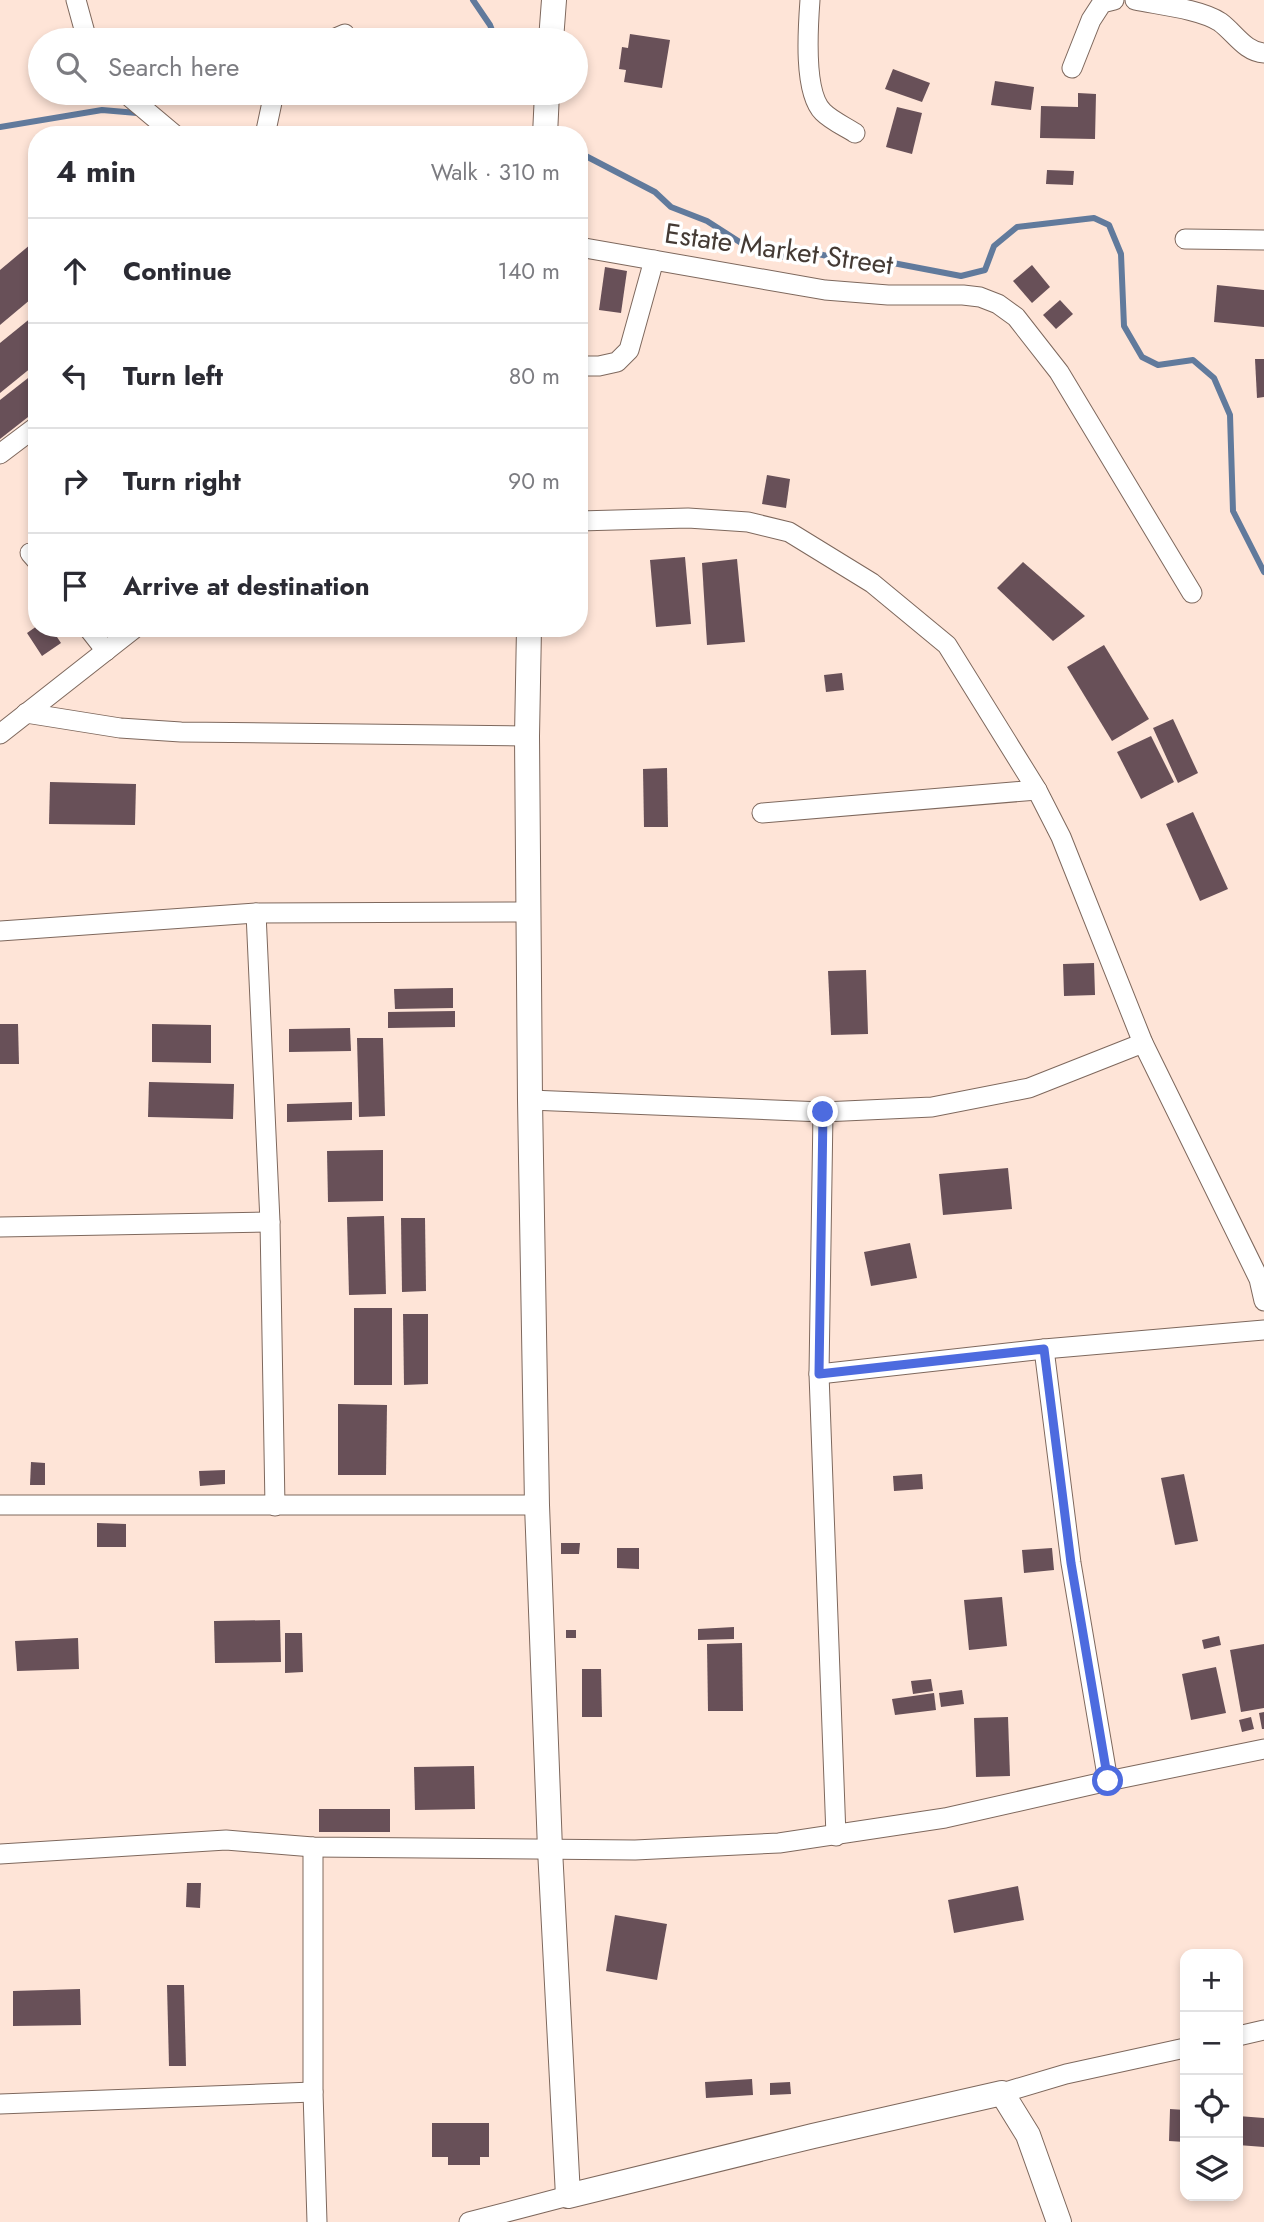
<!DOCTYPE html>
<meta charset="utf-8">
<style>
:root{--surface:#fff;--page:#f7f7f7;--text:#2b2b33;--muted:#7c7c81;--line:#e1e1e2}
body{margin:0;font-family:Jost,sans-serif;background:var(--page);color:var(--text)}
.controls{position:absolute;right:21px;bottom:21px;display:grid;overflow:hidden;border-radius:14px;box-shadow:0 4px 10px #0003}
.controls button{width:63px;height:63px;display:grid;place-items:center;padding:0;border:0;border-bottom:2px solid var(--line);background:var(--surface);color:var(--text);font:35px sans-serif}
.stop{position:absolute;width:21px;height:21px;margin:-16px;border:5px solid #4d6bdf;border-radius:50%;background:#fff}
.stop.end{background:#4d6bdf;border-color:#fff;box-shadow:0 2px 7px #0008}
.list{margin:0;padding:0;list-style:none}
h2{display:flex;justify-content:space-between;align-items:center;height:91px;margin:0;padding:0 28px;font-size:30px}
h2 small{font-size:23px;font-weight:400;color:var(--muted)}
.list li{display:grid;grid-template-columns:46px 1fr auto;gap:21px;align-items:center;box-sizing:border-box;height:105px;padding:0 28px;border-top:2px solid var(--line)}
.list b{display:block;font-size:26px;white-space:nowrap}
.list em{font-size:23px;font-style:normal;color:var(--muted)}
.icon{flex:none;width:38px;height:38px;fill:none;stroke:currentColor;stroke-width:2;stroke-linecap:round;stroke-linejoin:round}
.map{position:relative;flex:none;width:1264px;height:2222px;overflow:hidden}
.search{position:absolute;background:var(--surface);box-shadow:0 4px 10px #0003;left:28px;top:28px;width:560px;height:77px;display:flex;align-items:center;gap:18px;box-sizing:border-box;padding:0 24px;border-radius:38px;color:var(--muted);font-size:26px}
.panel{position:absolute;background:var(--surface);box-shadow:0 4px 10px #0003;left:28px;top:126px;width:560px;height:511px;border-radius:28px}
.map>svg:first-child{display:block}
.lines{fill:none;stroke-linecap:round;stroke-linejoin:round}
.stream{stroke:#617a9c;stroke-width:6}
.building{fill:#685058}
.minor-casing{stroke:#7e685d;stroke-width:21}
.tertiary-casing{stroke:#7e685d;stroke-width:26}
.minor{stroke:#fff;stroke-width:19}
.tertiary{stroke:#fff;stroke-width:24}
.route{stroke:#4d6bdf;stroke-width:9}
.labels{text-anchor:middle;dominant-baseline:central;stroke-width:7;stroke-linejoin:round;paint-order:stroke}
.street-label{font-size:28px;fill:#443a34;stroke:#fff}
</style>
<div class="map">
<svg width="1264" height="2222" viewBox="0 0 1264 2222">
<rect width="100%" height="100%" fill="#fee4d7"/>
<g class="lines">
<g class="stream">
<path d="M 473,0 L 490,25 L 496,40"/>
<path d="M 0,127 L 102,110 L 137,113"/>
<path d="M 580,153 L 655,192 L 671,207 L 707,221 L 749,248 L 782,257 L 810,252 L 857,263 L 893,263 L 961,276 L 985,270 L 994,246 L 1017,227 L 1094,218 L 1109,225 L 1121,254 L 1124,326 L 1142,357 L 1158,365 L 1193,360 L 1214,378 L 1230,415 L 1233,511 L 1264,572"/>
</g>
</g>
<g class="building">
<path d="M 630,34 L 670,40 L 662,88 L 624,82 L 626,70 L 619,69 L 622,47 L 628,48 Z"/>
<path d="M 893,69 L 930,83 L 922,102 L 885,89 Z"/>
<path d="M 995,81 L 1034,87 L 1031,110 L 991,105 Z"/>
<path d="M 1078,93 L 1096,94 L 1095,139 L 1040,138 L 1041,106 L 1078,107 Z"/>
<path d="M 897,107 L 922,113 L 912,154 L 886,147 Z"/>
<path d="M 1047,170 L 1074,171 L 1073,185 L 1046,184 Z"/>
<path d="M 37,239 L 37,294 L 0,325 L 0,270 Z"/>
<path d="M 1032,265 L 1050,287 L 1032,303 L 1013,281 Z"/>
<path d="M 605,267 L 627,271 L 621,313 L 599,310 Z"/>
<path d="M 1217,285 L 1264,290 L 1264,327 L 1214,322 Z"/>
<path d="M 1060,300 L 1073,314 L 1056,329 L 1043,315 Z"/>
<path d="M 37,313 L 37,363 L 0,393 L 0,343 Z"/>
<path d="M 1255,359 L 1264,359 L 1264,397 L 1257,398 Z"/>
<path d="M 37,371 L 37,410 L 0,439 L 0,400 Z"/>
<path d="M 767,475 L 790,479 L 786,508 L 762,504 Z"/>
<path d="M 685,557 L 691,624 L 656,627 L 650,560 Z"/>
<path d="M 737,559 L 745,642 L 707,645 L 702,563 Z"/>
<path d="M 1023,562 L 1085,616 L 1053,641 L 997,588 Z"/>
<path d="M 37,626 L 37,628 L 51,628 L 61,643 L 42,656 L 27,633 Z"/>
<path d="M 1104,645 L 1149,719 L 1112,741 L 1067,667 Z"/>
<path d="M 842,673 L 844,690 L 826,692 L 824,675 Z"/>
<path d="M 1173,719 L 1198,773 L 1178,783 L 1153,728 Z"/>
<path d="M 1151,736 L 1174,782 L 1141,799 L 1117,752 Z"/>
<path d="M 667,768 L 668,827 L 644,827 L 643,769 Z"/>
<path d="M 50,782 L 136,784 L 135,825 L 49,824 Z"/>
<path d="M 1193,812 L 1228,889 L 1200,901 L 1166,824 Z"/>
<path d="M 1094,963 L 1095,995 L 1064,996 L 1063,964 Z"/>
<path d="M 866,970 L 868,1034 L 831,1035 L 828,971 Z"/>
<path d="M 453,988 L 453,1008 L 395,1009 L 394,989 Z"/>
<path d="M 455,1011 L 455,1027 L 388,1028 L 388,1012 Z"/>
<path d="M 0,1024 L 18,1024 L 19,1064 L 0,1064 Z"/>
<path d="M 152,1024 L 211,1025 L 211,1063 L 152,1062 Z"/>
<path d="M 350,1028 L 351,1051 L 289,1052 L 289,1029 Z"/>
<path d="M 357,1038 L 383,1038 L 385,1116 L 359,1117 Z"/>
<path d="M 149,1082 L 234,1084 L 233,1119 L 148,1117 Z"/>
<path d="M 352,1102 L 352,1120 L 287,1122 L 287,1104 Z"/>
<path d="M 383,1150 L 383,1201 L 328,1202 L 327,1151 Z"/>
<path d="M 1008,1168 L 1012,1209 L 943,1215 L 939,1174 Z"/>
<path d="M 384,1216 L 386,1294 L 349,1295 L 347,1217 Z"/>
<path d="M 401,1218 L 425,1218 L 426,1291 L 402,1292 Z"/>
<path d="M 910,1243 L 917,1278 L 871,1286 L 864,1252 Z"/>
<rect x="354" y="1308" width="38" height="77"/>
<path d="M 403,1314 L 428,1314 L 428,1384 L 404,1385 Z"/>
<path d="M 338,1404 L 387,1405 L 386,1475 L 338,1475 Z"/>
<path d="M 31,1462 L 45,1463 L 45,1485 L 30,1485 Z"/>
<path d="M 225,1470 L 225,1484 L 200,1486 L 199,1471 Z"/>
<path d="M 922,1474 L 923,1489 L 894,1491 L 893,1476 Z"/>
<path d="M 1184,1474 L 1198,1541 L 1175,1545 L 1161,1478 Z"/>
<path d="M 97,1523 L 126,1524 L 126,1547 L 97,1547 Z"/>
<path d="M 561,1543 L 580,1543 L 579,1554 L 561,1554 Z"/>
<path d="M 617,1548 L 639,1548 L 639,1569 L 617,1568 Z"/>
<path d="M 1052,1548 L 1054,1570 L 1024,1573 L 1022,1550 Z"/>
<path d="M 1002,1597 L 1007,1646 L 969,1650 L 964,1600 Z"/>
<path d="M 280,1620 L 281,1662 L 215,1663 L 214,1621 Z"/>
<path d="M 734,1627 L 734,1639 L 698,1640 L 698,1629 Z"/>
<rect x="566" y="1630" width="10" height="8"/>
<path d="M 285,1633 L 302,1633 L 303,1672 L 285,1673 Z"/>
<path d="M 1219,1636 L 1221,1645 L 1204,1649 L 1202,1640 Z"/>
<path d="M 78,1638 L 79,1669 L 17,1671 L 15,1641 Z"/>
<path d="M 742,1643 L 743,1711 L 708,1711 L 707,1644 Z"/>
<path d="M 1264,1644 L 1264,1708 L 1241,1712 L 1230,1650 Z"/>
<path d="M 1216,1667 L 1226,1713 L 1191,1720 L 1182,1674 Z"/>
<path d="M 582,1669 L 601,1669 L 602,1717 L 582,1717 Z"/>
<path d="M 931,1679 L 933,1691 L 913,1694 L 911,1681 Z"/>
<path d="M 962,1690 L 964,1704 L 941,1707 L 939,1693 Z"/>
<path d="M 934,1693 L 936,1710 L 895,1715 L 892,1699 Z"/>
<path d="M 1264,1712 L 1264,1729 L 1262,1729 L 1259,1713 Z"/>
<path d="M 1008,1717 L 1010,1776 L 976,1777 L 974,1718 Z"/>
<path d="M 1251,1717 L 1254,1729 L 1242,1732 L 1239,1720 Z"/>
<path d="M 474,1766 L 475,1809 L 415,1810 L 414,1767 Z"/>
<rect x="319" y="1809" width="71" height="23"/>
<path d="M 187,1883 L 201,1883 L 200,1908 L 186,1907 Z"/>
<path d="M 1018,1886 L 1024,1920 L 954,1933 L 948,1900 Z"/>
<path d="M 615,1915 L 667,1924 L 657,1980 L 606,1971 Z"/>
<path d="M 167,1985 L 184,1985 L 186,2066 L 169,2066 Z"/>
<path d="M 80,1989 L 81,2025 L 13,2026 L 13,1991 Z"/>
<path d="M 752,2079 L 753,2095 L 706,2098 L 705,2082 Z"/>
<path d="M 790,2082 L 791,2094 L 770,2095 L 770,2083 Z"/>
<path d="M 1170,2109 L 1185,2110 L 1185,2142 L 1169,2141 Z"/>
<path d="M 1238,2116 L 1264,2118 L 1264,2147 L 1238,2145 Z"/>
<path d="M 432,2123 L 489,2123 L 489,2157 L 480,2157 L 480,2165 L 448,2165 L 448,2157 L 432,2157 Z"/>
</g>
<g class="lines">
<defs>
<g id="minor">
<path d="M 76,0 L 87,40"/>
<path d="M 810,0 C 808,27 803,92 823,112 C 832,121 846,127 855,133"/>
<path d="M 1135,0 C 1159,5 1200,9 1220,22 C 1235,33 1245,52 1264,53"/>
<path d="M 331,40 L 345,34"/>
<path d="M 1072,68 L 1091,20 L 1102,3 L 1114,0"/>
<path d="M 125,93 L 175,135"/>
<path d="M 265,135 L 274,93"/>
<path d="M 1185,239 L 1264,240"/>
<path d="M 579,247 L 825,290 L 888,295 L 963,295 L 980,297 L 998,304 L 1016,317 L 1059,372 L 1192,593"/>
<path d="M 579,366 L 599,366 L 617,362 L 629,350 L 654,260"/>
<path d="M 0,454 L 37,426"/>
<path d="M 579,521 L 688,518 L 748,522 L 789,532 L 872,583 L 947,645 L 1037,790 L 1061,837 L 1143,1043 L 1259,1279 L 1264,1301"/>
<path d="M 30,553 L 37,561"/>
<path d="M 88,628 L 106,651"/>
<path d="M 26,713 L 120,728 L 181,732 L 527,736"/>
<path d="M 0,734 L 135,628"/>
<path d="M 762,813 L 1037,790"/>
<path d="M 256,913 L 270,1222 L 275,1506"/>
<path d="M 0,931 L 256,913 L 530,912"/>
<path d="M 530,1100 L 823,1112 L 932,1107 L 1029,1088 L 1143,1043"/>
<path d="M 823,1112 L 819,1374 L 836,1836"/>
<path d="M 0,1227 L 270,1222"/>
<path d="M 1044,1349 L 1071,1563 L 1108,1781"/>
<path d="M 819,1374 L 1044,1349 L 1264,1330"/>
<path d="M 0,1505 L 537,1505"/>
<path d="M 313,1847 L 313,2092 L 317,2222"/>
<path d="M 0,1854 L 226,1840 L 313,1847 L 635,1850 L 779,1843 L 945,1818 L 1108,1781 L 1264,1749"/>
<path d="M 1238,2036 L 1264,2030"/>
<path d="M 1002,2093 L 1066,2074 L 1185,2048"/>
<path d="M 0,2104 L 313,2092"/>
<path d="M 469,2222 L 568,2196"/>
</g>
<g id="tertiary">
<path d="M 551,40 L 554,0"/>
<path d="M 545,135 L 547,93"/>
<path d="M 529,628 L 527,736 L 530,1100 L 537,1505 L 550,1849 L 568,2196 L 813,2136 L 1002,2093 L 1028,2135 L 1059,2222"/>
</g>
</defs>
<use href="#minor" class="minor-casing"/>
<use href="#tertiary" class="tertiary-casing"/>
<use href="#minor" class="minor"/>
<use href="#tertiary" class="tertiary"/>
</g>
<g class="lines">
<path class="route" d="M 823,1112 L 819,1374 L 1044,1349 L 1071,1563 L 1108,1781"/>
</g>
<g class="labels">
<g class="street-label">
<text transform="translate(779 249) rotate(8)">Estate Market Street</text>
</g>
</g>
</svg>
<div class="controls">
<button>+</button>
<button>−</button>
<button><svg class="icon" aria-label="locate" viewBox="0 0 24 24"><circle cx="12" cy="12" r="6"/><path d="M12 2v4M12 18v4M2 12h4M18 12h4"/></svg></button>
<button><svg class="icon" aria-label="layers" viewBox="0 0 24 24"><path d="M12 4l9 5-9 5-9-5zM3 14l9 5 9-5"/></svg></button>
</div>
<div class="stop" style="left:1108px;top:1781px"></div>
<div class="stop end" style="left:823px;top:1112px"></div>
<div class="search"><svg class="icon" aria-label="search" viewBox="0 0 24 24"><circle cx="10" cy="10" r="6"/><path d="M15 15l6 6"/></svg>Search here</div>
<section class="panel">
<h2>4 min<small>Walk · 310 m</small></h2>
<ul class="list">
<li><svg class="icon" aria-label="ahead" viewBox="0 0 24 24"><path d="M12 20V5M6 11l6-6 6 6"/></svg><div><b>Continue</b></div><em>140 m</em></li>
<li><svg class="icon" aria-label="left" viewBox="0 0 24 24"><path d="M17 20v-9H6M10 6l-5 5 5 5"/></svg><div><b>Turn left</b></div><em>80 m</em></li>
<li><svg class="icon" aria-label="right" viewBox="0 0 24 24"><path d="M7 20v-9h11M14 6l5 5-5 5"/></svg><div><b>Turn right</b></div><em>90 m</em></li>
<li><svg class="icon" aria-label="arrive" viewBox="0 0 24 24"><path d="M6 21V4h12l-3 4 3 4H6"/></svg><div><b>Arrive at destination</b></div></li>
</ul>
</section>
</div>
